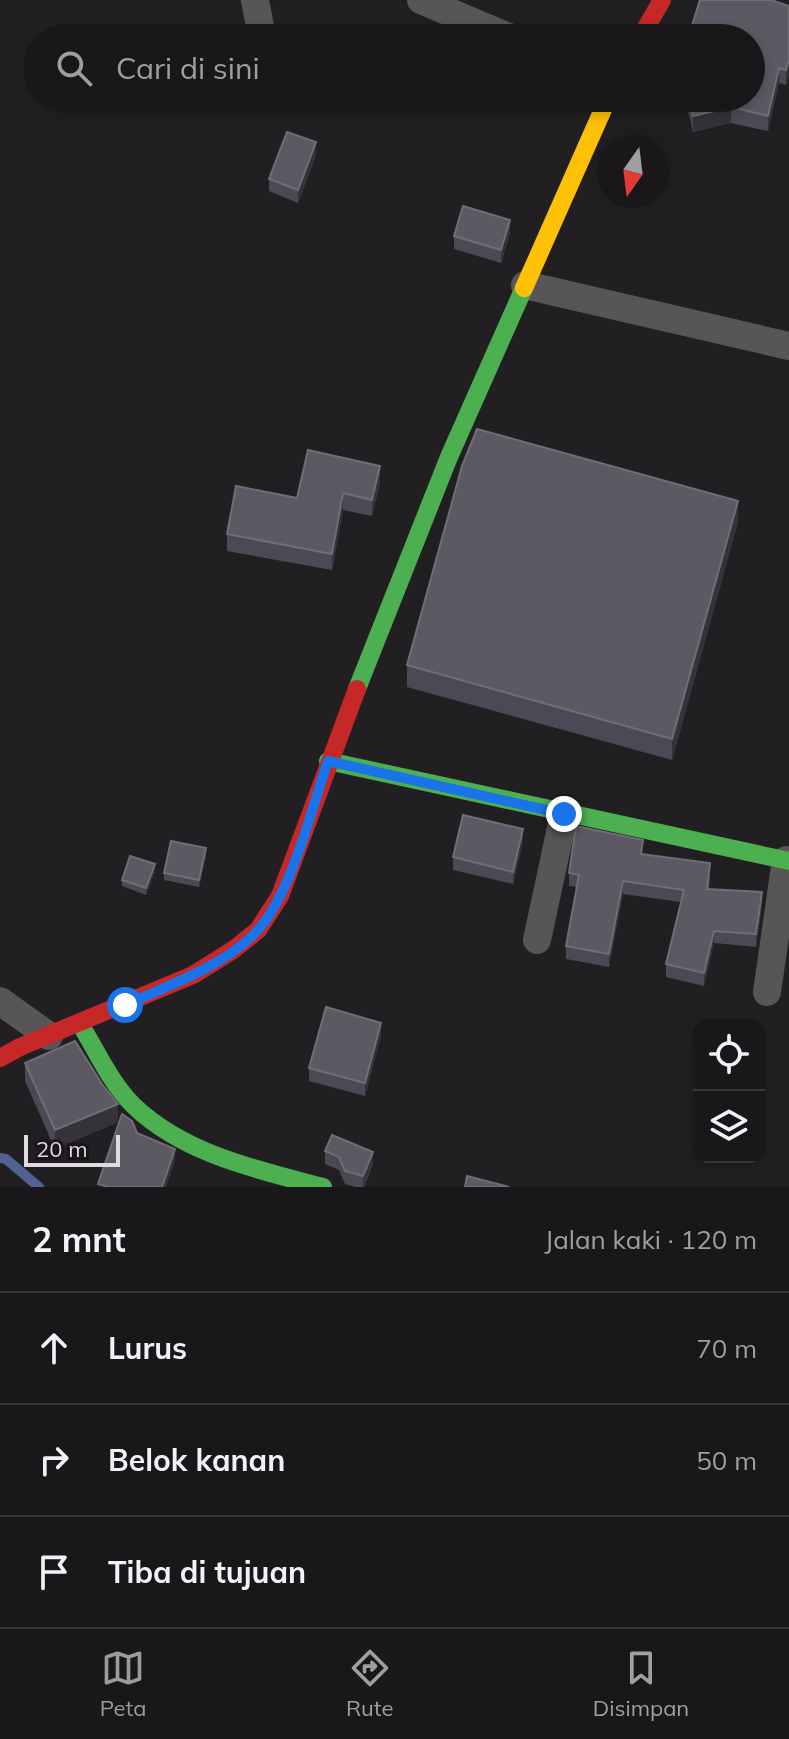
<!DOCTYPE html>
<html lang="id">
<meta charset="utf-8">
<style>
:root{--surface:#1a171a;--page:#232023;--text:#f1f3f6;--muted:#9f9fa2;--line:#383639;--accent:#9c9a9d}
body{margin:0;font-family:Mulish,sans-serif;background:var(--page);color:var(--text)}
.controls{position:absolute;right:24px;bottom:24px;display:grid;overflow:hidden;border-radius:16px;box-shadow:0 4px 12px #0003}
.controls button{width:72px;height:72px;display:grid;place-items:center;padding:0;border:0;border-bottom:2px solid var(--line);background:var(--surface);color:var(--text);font:40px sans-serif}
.compass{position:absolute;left:597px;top:136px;width:72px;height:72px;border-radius:50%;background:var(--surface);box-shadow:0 4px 12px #0003;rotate:194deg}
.scale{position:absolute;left:24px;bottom:20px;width:96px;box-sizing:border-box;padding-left:8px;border:4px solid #dedcdf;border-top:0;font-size:22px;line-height:28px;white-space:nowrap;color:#dedcdf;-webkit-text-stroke:6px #19151a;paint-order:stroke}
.stop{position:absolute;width:24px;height:24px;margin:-18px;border:6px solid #1a73e8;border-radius:50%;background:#fff}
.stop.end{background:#1a73e8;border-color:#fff;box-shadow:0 2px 8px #0008}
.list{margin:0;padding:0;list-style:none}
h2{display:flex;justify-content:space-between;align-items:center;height:104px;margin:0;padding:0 32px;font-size:34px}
h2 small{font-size:26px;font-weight:400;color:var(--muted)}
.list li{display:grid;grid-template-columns:52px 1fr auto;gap:24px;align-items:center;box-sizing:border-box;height:112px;padding:0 32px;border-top:2px solid var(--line)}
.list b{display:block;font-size:30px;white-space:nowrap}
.list em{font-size:26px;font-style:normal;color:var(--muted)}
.icon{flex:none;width:44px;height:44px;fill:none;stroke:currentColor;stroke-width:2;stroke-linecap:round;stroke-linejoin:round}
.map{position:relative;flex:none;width:789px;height:1187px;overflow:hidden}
.search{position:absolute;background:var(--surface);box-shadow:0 4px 12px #0003;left:24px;right:24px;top:24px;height:88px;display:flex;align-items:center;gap:20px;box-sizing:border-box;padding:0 28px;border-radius:44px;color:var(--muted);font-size:30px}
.sheet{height:440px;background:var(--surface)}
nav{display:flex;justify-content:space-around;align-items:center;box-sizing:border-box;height:112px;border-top:2px solid var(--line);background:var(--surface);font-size:22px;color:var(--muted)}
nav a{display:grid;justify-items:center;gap:4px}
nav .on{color:var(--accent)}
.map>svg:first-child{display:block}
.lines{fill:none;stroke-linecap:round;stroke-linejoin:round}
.stream{stroke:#506292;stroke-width:10}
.street{stroke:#585557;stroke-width:28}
.fast{stroke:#4caf50;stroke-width:18}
.slow{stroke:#ffc107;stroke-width:18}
.jam{stroke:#c62828;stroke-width:18}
.wall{fill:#4d4954}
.shaded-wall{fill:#35323a}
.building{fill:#5d5963;stroke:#716d77;stroke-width:2}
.route{stroke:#1a73e8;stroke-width:10}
</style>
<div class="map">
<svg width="789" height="1187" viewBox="0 0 789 1187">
<rect width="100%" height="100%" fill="#221f22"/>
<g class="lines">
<path class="stream" d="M 0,1158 L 6,1159 L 39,1187"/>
<g class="street">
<path d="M 255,0 L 262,38"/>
<path d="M 421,0 L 511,38"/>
<path d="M 525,285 L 789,346"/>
<path d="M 537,940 L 564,814"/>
<path d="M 767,992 L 786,860"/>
<path d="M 0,1001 L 49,1036"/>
</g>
<g class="fast">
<path d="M 357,689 L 449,457 L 524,288"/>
<path d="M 328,761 L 789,861"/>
<path d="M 80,1024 C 97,1051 111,1084 134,1106 C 184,1154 258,1170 323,1187"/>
</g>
<path class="slow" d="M 524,288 L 608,98"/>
<g class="jam">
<path d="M 640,38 L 662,0"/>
<path d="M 0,1058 L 20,1047 L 193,975 L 233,950 L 258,930 L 280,896 L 357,689"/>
</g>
</g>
<g class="wall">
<path d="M 789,6 L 789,75 L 786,85 L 779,83 L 768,131 L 731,123 L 693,132 L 685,98 L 751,98 Z"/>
<path d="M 316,155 L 298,203 L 269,191 L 269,179 Z"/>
<path d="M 510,233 L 501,263 L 454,249 L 454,236 Z"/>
<path d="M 380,483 L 372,516 L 343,510 L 332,570 L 227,551 L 227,534 L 297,498 Z"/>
<path d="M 738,522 L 672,760 L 407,687 L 407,665 Z"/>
<path d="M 523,842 L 513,884 L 453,870 L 453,857 Z"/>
<path d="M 643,854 L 710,876 L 709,889 L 762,905 L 756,947 L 714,943 L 704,986 L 666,977 L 666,964 L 681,902 L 623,894 L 609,967 L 566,959 L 566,946 L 577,887 L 569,886 L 569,873 Z"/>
<path d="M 206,855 L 199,887 L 164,880 L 164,873 Z"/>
<path d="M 155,871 L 146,895 L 122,886 L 122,880 Z"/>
<path d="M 381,1036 L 365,1096 L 309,1081 L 309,1068 Z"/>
<path d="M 25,1063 L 118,1122 L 55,1149 L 25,1081 Z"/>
<path d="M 325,1151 L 373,1164 L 364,1187 L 356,1187 L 345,1184 L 339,1170 L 325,1164 Z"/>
</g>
<g class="shaded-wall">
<path d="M 789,59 L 789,75 L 786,85 L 786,70 Z"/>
<path d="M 779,68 L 779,83 L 768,131 L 768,116 Z"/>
<path d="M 731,107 L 731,123 L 693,132 L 693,116 Z"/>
<path d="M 316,142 L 316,155 L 298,203 L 298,190 Z"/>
<path d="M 510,220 L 510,233 L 501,263 L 501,250 Z"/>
<path d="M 380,466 L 380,483 L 372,516 L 372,500 Z"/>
<path d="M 343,493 L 343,510 L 332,570 L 332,554 Z"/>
<path d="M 738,501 L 738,522 L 672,760 L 672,739 Z"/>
<path d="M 523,829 L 523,842 L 513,884 L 513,872 Z"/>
<path d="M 206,848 L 206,855 L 199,887 L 199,880 Z"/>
<path d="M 155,864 L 155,871 L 146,895 L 146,888 Z"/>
<path d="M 623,881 L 623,894 L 609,967 L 609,954 Z"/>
<path d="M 762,892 L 762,905 L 756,947 L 756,934 Z"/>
<path d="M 714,931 L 714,943 L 704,986 L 704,973 Z"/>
<path d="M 381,1023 L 381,1036 L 365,1096 L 365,1083 Z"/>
<path d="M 118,1104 L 118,1122 L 55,1149 L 55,1130 Z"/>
<path d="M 175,1149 L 175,1161 L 166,1187 L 162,1187 Z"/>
<path d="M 373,1152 L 373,1164 L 363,1187 L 363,1176 Z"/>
</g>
<g class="building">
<path d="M 700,0 L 771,0 L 789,6 L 789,59 L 786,70 L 779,68 L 768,116 L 731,107 L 693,116 L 689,98 L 751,98 L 751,38 L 688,38 Z"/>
<path d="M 287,132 L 316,142 L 298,190 L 269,179 Z"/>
<path d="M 463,206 L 510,220 L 501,250 L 454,236 Z"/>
<path d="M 477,429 L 738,501 L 672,739 L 407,665 L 462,466 Z"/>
<path d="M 308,450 L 380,466 L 372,500 L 343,493 L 332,554 L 227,534 L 236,486 L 297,498 Z"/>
<path d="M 463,815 L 523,829 L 513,872 L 453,857 Z"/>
<path d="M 576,826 L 643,840 L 641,854 L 710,863 L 707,889 L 762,892 L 756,934 L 714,931 L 704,973 L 666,964 L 684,890 L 623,881 L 609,954 L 566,946 L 579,875 L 569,873 Z"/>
<path d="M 171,841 L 206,848 L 199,880 L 164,873 Z"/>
<path d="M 130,856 L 155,864 L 146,888 L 122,880 Z"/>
<path d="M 326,1007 L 381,1023 L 365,1083 L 309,1068 Z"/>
<path d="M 75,1041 L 102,1084 L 118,1104 L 55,1130 L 25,1063 Z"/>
<path d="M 122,1114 L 132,1121 L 137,1133 L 175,1149 L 162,1187 L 108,1187 L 98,1184 Z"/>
<path d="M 332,1135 L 373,1152 L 363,1176 L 345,1171 L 339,1157 L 325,1151 Z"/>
<path d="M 467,1176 L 509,1187 L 465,1187 Z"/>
</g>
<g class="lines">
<path class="route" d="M 125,1005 C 168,986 226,965 258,930 C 292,892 311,810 328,761 L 564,814"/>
</g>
</svg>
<div class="controls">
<button><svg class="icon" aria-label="locate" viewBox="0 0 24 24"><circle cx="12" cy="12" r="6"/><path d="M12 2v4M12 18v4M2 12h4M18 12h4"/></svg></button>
<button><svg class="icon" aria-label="layers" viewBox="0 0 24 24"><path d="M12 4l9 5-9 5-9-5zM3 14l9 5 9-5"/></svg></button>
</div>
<svg class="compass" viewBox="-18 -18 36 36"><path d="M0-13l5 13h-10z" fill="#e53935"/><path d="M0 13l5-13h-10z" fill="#9f9fa2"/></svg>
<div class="scale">20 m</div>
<div class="stop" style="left:125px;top:1005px"></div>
<div class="stop end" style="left:564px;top:814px"></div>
<div class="search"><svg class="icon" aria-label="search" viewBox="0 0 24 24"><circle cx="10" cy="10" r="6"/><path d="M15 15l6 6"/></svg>Cari di sini</div>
</div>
<section class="sheet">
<h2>2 mnt<small>Jalan kaki · 120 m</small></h2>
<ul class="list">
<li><svg class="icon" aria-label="ahead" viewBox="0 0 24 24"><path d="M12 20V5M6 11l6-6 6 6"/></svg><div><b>Lurus</b></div><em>70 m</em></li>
<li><svg class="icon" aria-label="right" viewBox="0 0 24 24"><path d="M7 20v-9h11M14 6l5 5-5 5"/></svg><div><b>Belok kanan</b></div><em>50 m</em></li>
<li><svg class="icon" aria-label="arrive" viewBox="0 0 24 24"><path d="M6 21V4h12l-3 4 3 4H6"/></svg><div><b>Tiba di tujuan</b></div></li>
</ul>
</section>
<nav>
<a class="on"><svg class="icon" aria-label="map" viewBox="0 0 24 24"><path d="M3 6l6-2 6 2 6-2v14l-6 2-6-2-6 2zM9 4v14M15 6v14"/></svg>Peta</a>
<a><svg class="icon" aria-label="directions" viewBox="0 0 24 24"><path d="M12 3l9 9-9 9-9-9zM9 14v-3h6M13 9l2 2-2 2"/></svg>Rute</a>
<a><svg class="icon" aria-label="saved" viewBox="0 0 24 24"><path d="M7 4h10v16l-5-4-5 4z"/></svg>Disimpan</a>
</nav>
